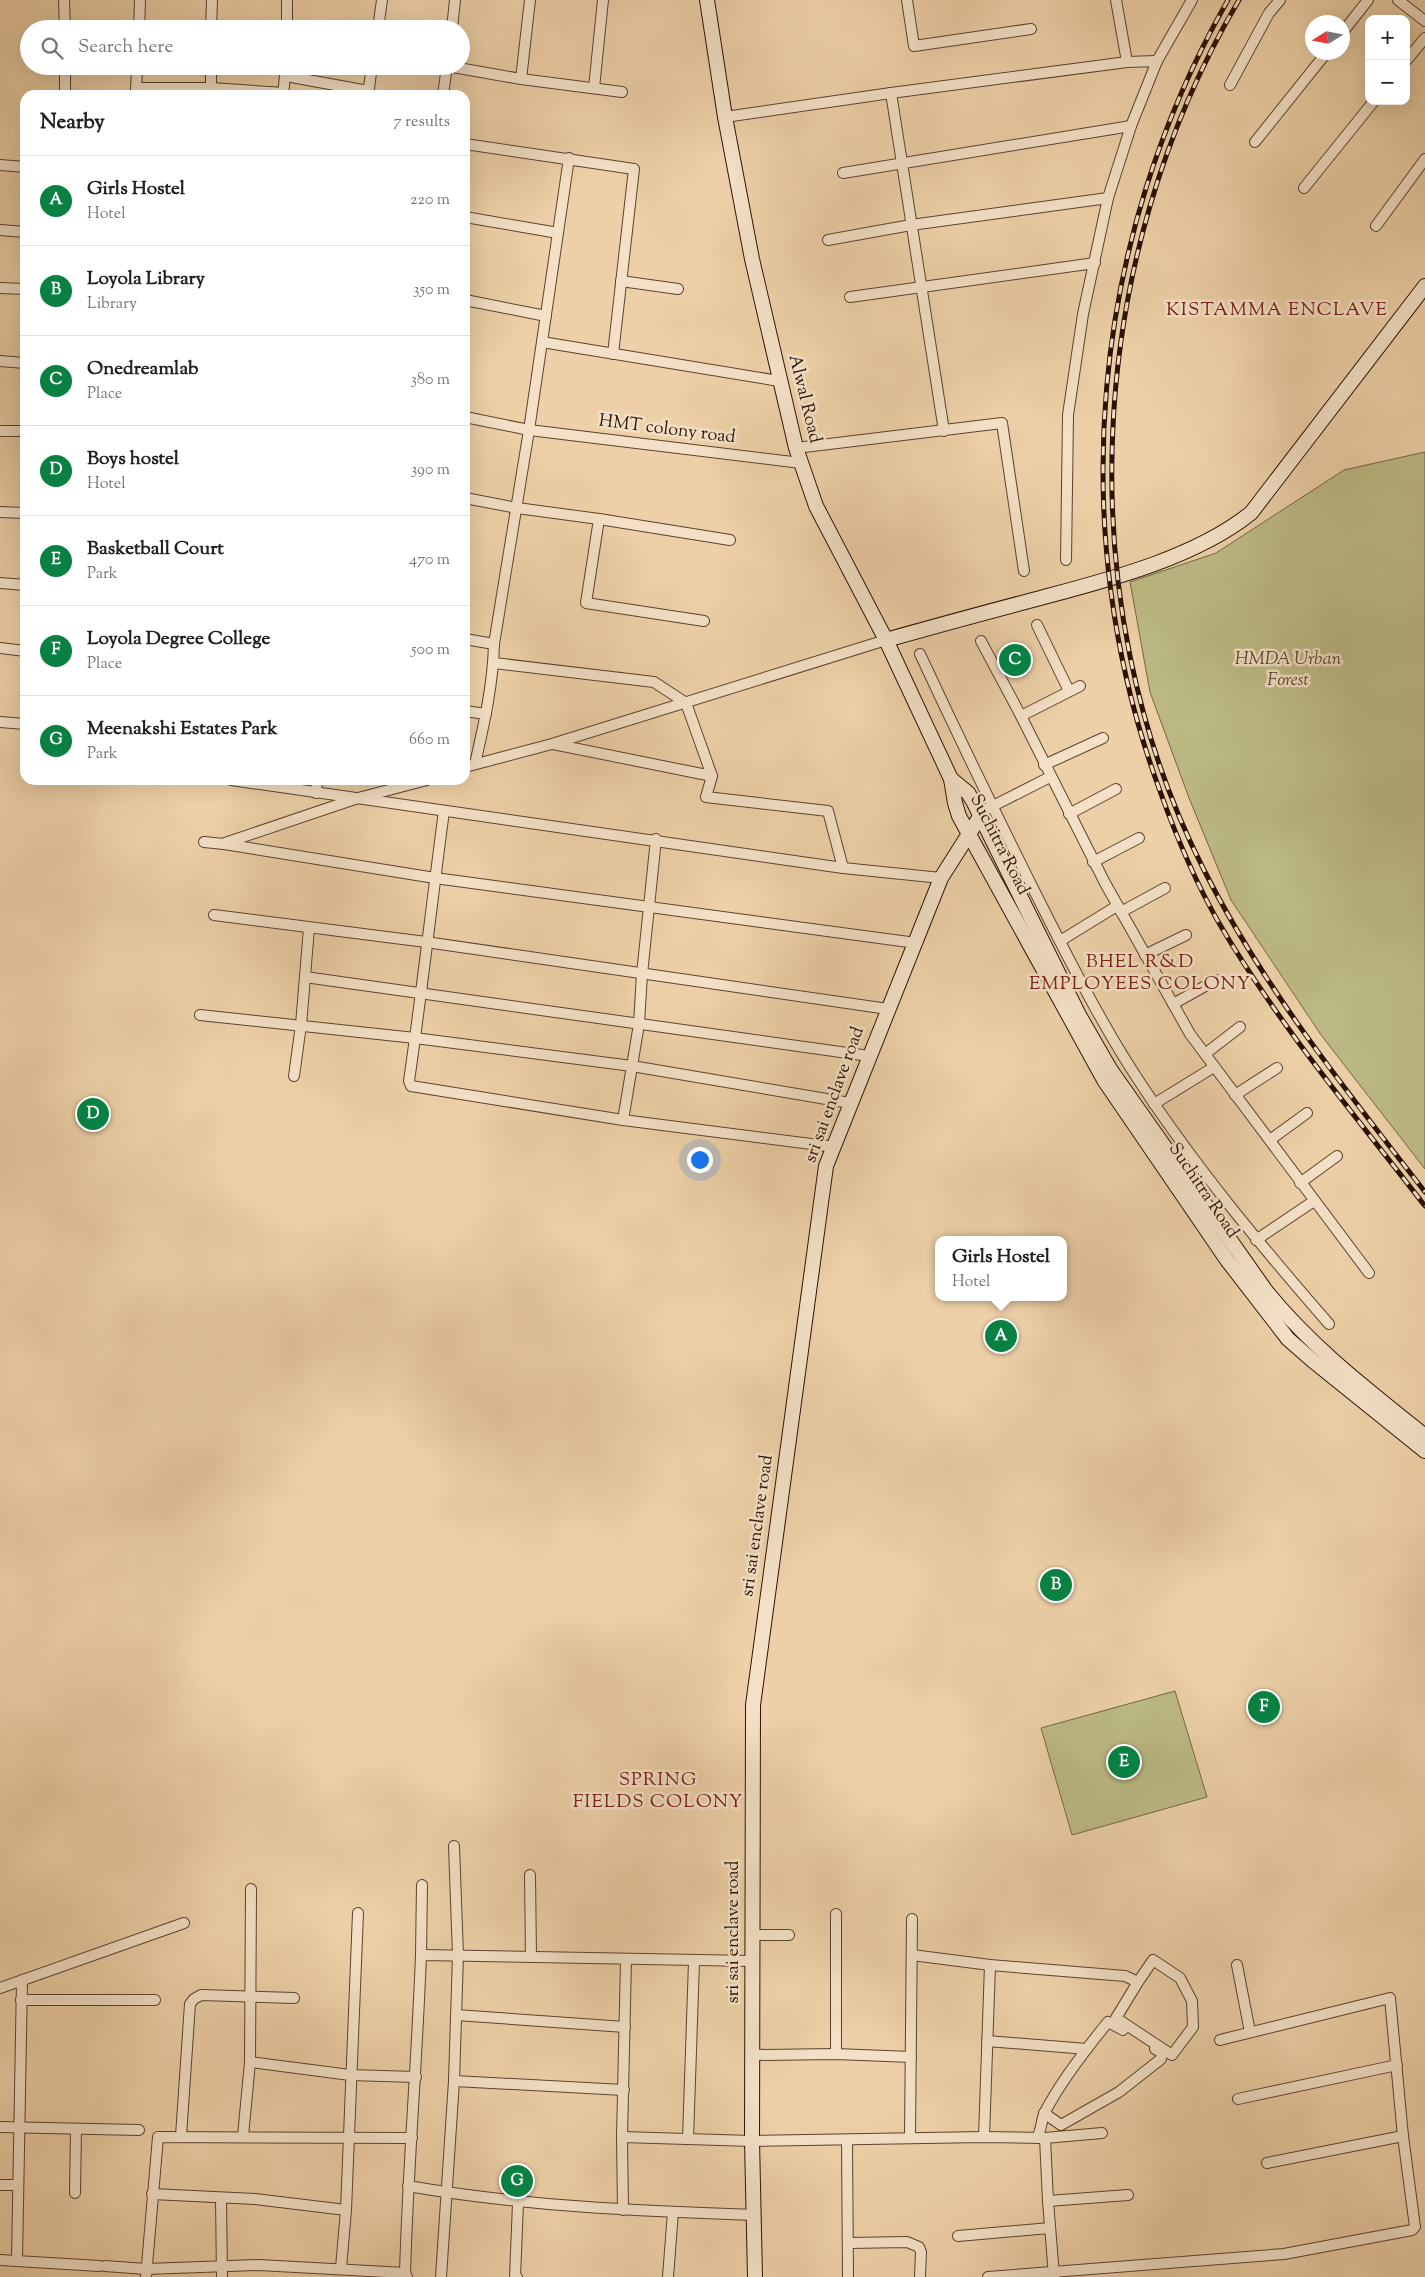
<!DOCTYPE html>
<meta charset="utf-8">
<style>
:root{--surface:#fff;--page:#f2f2f2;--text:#202124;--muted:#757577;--line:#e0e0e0;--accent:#0b8043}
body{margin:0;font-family:"Sorts Mill Goudy",serif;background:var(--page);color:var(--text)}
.controls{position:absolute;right:15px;top:15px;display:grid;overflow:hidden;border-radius:10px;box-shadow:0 5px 20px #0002}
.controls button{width:45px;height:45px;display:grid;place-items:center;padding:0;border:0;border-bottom:1px solid var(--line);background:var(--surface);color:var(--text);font:25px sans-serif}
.compass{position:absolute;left:1305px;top:15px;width:45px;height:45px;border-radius:50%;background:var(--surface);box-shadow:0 5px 20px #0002;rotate:259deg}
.you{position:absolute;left:699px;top:1159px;width:18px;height:18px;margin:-12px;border:4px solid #fff;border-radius:50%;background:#1a73e8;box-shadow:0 0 0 8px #1a73e833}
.badge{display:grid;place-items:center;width:32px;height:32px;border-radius:50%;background:var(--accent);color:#fff;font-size:16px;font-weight:700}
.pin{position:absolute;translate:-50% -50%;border:2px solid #fff;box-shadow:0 1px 5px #0006}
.popup{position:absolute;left:935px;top:1236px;width:132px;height:65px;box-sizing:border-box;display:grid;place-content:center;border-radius:10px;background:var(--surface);filter:drop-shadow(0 1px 4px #0005);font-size:16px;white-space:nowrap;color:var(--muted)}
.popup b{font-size:19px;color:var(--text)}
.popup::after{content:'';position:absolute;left:50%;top:100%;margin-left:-10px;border:10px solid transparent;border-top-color:var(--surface)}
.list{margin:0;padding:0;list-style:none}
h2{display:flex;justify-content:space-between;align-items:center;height:65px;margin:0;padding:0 20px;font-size:21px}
h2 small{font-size:16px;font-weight:400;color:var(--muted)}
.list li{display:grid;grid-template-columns:32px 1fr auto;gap:15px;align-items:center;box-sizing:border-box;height:90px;padding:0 20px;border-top:1px solid var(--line)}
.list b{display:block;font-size:19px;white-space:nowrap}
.list p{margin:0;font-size:16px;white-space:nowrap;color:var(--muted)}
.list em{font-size:16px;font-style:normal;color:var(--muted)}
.icon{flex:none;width:28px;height:28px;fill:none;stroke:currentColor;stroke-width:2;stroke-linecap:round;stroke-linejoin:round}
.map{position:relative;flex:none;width:1425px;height:2277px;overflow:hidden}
.search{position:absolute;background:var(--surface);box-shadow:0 5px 20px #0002;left:20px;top:20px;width:450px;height:55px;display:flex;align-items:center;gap:12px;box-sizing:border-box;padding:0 18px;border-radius:28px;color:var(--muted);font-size:19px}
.panel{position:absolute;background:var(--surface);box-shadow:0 5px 20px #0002;left:20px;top:90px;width:450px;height:695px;border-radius:15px}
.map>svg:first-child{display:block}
.green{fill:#bcba84;stroke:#746644}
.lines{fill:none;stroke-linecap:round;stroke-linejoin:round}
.street-casing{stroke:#5c422e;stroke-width:12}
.secondary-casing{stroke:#2c1205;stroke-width:16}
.street{stroke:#f3e0c6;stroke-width:10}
.secondary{stroke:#f3e0c6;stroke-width:14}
.rail-casing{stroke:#2c1205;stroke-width:5}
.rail{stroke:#f3e0c6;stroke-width:3;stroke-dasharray:9;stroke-linecap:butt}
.labels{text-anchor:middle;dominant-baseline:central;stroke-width:5;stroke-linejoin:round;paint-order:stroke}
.street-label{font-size:18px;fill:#2c1205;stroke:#f3e0c6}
.park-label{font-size:18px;font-style:italic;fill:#57442b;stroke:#f3e0c6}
.neighbourhood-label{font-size:19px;letter-spacing:1px;fill:#7a1f14;stroke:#f3e0c6}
</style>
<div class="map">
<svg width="1425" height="2277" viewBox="0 0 1425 2277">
<rect width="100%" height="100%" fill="#edd0a7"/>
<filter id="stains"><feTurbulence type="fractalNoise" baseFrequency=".004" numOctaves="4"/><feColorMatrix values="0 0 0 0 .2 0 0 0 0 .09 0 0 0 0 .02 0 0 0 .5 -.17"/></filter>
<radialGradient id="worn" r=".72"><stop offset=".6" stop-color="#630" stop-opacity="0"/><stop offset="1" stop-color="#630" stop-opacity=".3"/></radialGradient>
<g class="green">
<path d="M 1425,452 L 1425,1169 L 1321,1035 L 1231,900 L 1189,798 L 1150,692 L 1130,582 L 1216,553 L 1344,470 Z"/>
<path d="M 1175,1691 L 1207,1797 L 1072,1835 L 1041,1728 Z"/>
</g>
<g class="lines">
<defs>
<g id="street">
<path d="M 64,0 L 65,29"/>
<path d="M 907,0 L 914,46 L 1031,29"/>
<path d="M 1116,0 L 1127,62"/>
<path d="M 1398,0 L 1425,21"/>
<path d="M 139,29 L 140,0"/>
<path d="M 211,29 L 212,0"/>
<path d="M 287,29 L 287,0"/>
<path d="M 378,29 L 382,0"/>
<path d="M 452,29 L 455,0"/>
<path d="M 1342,33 L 1368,0"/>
<path d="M 1157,61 L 1192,0"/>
<path d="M 1406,61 L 1425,38"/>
<path d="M 65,66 L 65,95"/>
<path d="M 447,66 L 521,79 L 622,92"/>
<path d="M 286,76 L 368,91"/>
<path d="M 521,79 L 530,0"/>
<path d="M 1230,85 L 1269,13 L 1280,0"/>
<path d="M 136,88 L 211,88 L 284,93"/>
<path d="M 211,88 L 211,66"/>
<path d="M 594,88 L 603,0"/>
<path d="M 891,93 L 944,431"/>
<path d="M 136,95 L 137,66"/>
<path d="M 283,95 L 286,66"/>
<path d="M 368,95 L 372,66"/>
<path d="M 443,95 L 447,66"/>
<path d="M 725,117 L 891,93 L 1127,62 L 1157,61 L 1131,126 L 1108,198 L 1083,314 L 1068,415 L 1066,560"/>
<path d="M 1255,142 L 1327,52"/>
<path d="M 465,144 L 634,169 L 613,354"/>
<path d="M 0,165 L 25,167"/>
<path d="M 843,173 L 1131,126"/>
<path d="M 1304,188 L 1374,101"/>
<path d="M 465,217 L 558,233"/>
<path d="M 1376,226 L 1425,159"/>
<path d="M 0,230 L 25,232"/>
<path d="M 828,240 L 911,225 L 1108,198"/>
<path d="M 621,281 L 678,289"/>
<path d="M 0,288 L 25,289"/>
<path d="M 850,297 L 1095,263"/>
<path d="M 465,300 L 546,316"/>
<path d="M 542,342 L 779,381"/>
<path d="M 0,361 L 25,363"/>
<path d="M 465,417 L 529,430 L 801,463"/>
<path d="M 0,431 L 25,431"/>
<path d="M 796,448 L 1002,423 L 1024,571"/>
<path d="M 465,498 L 517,508 L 599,519 L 730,540"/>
<path d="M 0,512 L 25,513"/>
<path d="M 599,519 L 586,603 L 704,621"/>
<path d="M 0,583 L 25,585"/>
<path d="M 1037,625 L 1069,691"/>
<path d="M 465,639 L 494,644"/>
<path d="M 981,641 L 1021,716 L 1105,883 L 1190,1034 L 1369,1273"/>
<path d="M 0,648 L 25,651"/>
<path d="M 920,654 C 962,744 1005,833 1050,922 C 1078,977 1107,1033 1141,1084 C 1197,1169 1262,1247 1329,1324"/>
<path d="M 494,663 L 654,682 L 686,703 L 712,776 L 706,797 L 828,811 L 843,868"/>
<path d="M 465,711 L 486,714"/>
<path d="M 1021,716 L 1080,686"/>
<path d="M 0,722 L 25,724"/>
<path d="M 553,744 L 712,776"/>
<path d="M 475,764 C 484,724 493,685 494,644 L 529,430 L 569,158"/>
<path d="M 1044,765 L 1103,738"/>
<path d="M 465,767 L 552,744 L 886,640"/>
<path d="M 231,780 L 843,868 L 941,878"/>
<path d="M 316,793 L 317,780"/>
<path d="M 987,809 L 1050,777"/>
<path d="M 444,811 C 432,901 422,991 409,1081 L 411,1086 L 623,1120 L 835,1147"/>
<path d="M 1069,814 L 1116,789"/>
<path d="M 204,842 L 224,844 L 435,878 L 916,943"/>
<path d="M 225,843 L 358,798 L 427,780"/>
<path d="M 1093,862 L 1139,838"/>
<path d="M 1121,912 L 1165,888"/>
<path d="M 214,915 L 426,942 L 888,1009"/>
<path d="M 1060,941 L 1117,906"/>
<path d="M 1145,955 L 1186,935"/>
<path d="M 305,977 L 869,1056"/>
<path d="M 1173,1004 L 1216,980"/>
<path d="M 200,1015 L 415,1038 L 632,1066 L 850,1103"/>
<path d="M 1205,1054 L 1240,1027"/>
<path d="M 294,1076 L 301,1025 L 309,928"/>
<path d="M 1235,1095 L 1277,1068"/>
<path d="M 1154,1104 L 1214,1067"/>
<path d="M 623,1120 L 639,1024 L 642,974 L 656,839"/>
<path d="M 1270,1140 L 1307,1113"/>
<path d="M 1300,1183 L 1337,1156"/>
<path d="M 1256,1240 L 1314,1201"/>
<path d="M 530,1875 L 531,1957"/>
<path d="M 752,1935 L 789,1935"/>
<path d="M 421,1955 L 422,1885"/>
<path d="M 912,1955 L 990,1965 L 1125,1976 L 1138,1982 L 1116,2018 L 1172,2055 L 1193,2027 L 1192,2001 L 1180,1978 L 1153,1960 L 1138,1982"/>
<path d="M 1237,1965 L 1250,2032"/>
<path d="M 0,1988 L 184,1923"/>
<path d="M 21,2000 L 155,2000"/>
<path d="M 456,2015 L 625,2027"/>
<path d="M 987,2041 L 1087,2049"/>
<path d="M 836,2054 L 836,1914"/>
<path d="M 753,2055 L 836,2054 L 911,2057"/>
<path d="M 250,2062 L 350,2075 L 416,2077"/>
<path d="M 454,2081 L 624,2090"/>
<path d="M 1238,2099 L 1397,2065"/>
<path d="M 1044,2113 L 1061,2125 L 1119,2092 L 1161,2059 L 1162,2053 L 1155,2049"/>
<path d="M 0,2127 L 139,2130"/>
<path d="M 181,2136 L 190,2004 L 194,1999 L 201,1995 L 294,1998"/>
<path d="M 243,2136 L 250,2062 L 251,1889"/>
<path d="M 622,2137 L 752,2141 L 984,2137 L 1045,2138 L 1102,2133"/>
<path d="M 984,2137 L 990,1965"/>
<path d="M 910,2138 L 912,1919"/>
<path d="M 1037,2138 C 1042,2129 1041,2120 1045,2112 C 1061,2081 1086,2049 1108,2022 L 1123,2030"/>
<path d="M 1045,2138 L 1048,2201 L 1054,2276"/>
<path d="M 688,2139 L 694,1962"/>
<path d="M 847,2140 L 848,2277"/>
<path d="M 1267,2163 L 1403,2136"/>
<path d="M 0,2185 L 18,2185"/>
<path d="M 408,2186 C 523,2206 638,2211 755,2215"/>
<path d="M 75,2193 L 76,2129"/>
<path d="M 152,2194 L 255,2199 L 346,2210"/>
<path d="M 221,2198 L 222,2277"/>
<path d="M 1048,2201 L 1128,2195"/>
<path d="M 623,2210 L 622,2137 L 626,1960"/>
<path d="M 958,2236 L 1050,2228"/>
<path d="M 849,2243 L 907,2242 L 919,2247 L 921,2252 L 920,2277"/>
<path d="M 0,2260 L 99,2266"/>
<path d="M 17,2260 L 22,1980"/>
<path d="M 105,2266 L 146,2269 L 259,2265 L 405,2273"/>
<path d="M 341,2268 L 346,2210 L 358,1913"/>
<path d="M 146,2277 L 158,2137 L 412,2138"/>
<path d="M 407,2277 L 405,2273 C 408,2167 417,2061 421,1955 L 752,1961"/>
<path d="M 441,2277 L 454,2081 L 458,1955 L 454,1846"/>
<path d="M 517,2277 L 515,2277 L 518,2203"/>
<path d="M 668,2277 L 673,2212"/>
<path d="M 988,2277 L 1284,2254 L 1412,2230 L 1415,2227 L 1403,2136 L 1390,1998 L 1220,2040"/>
</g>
<g id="secondary">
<path d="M 707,0 L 725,117 L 752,259 L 796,448 L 816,506 L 886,640 L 951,779 L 955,803 L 959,816 L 1104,1080 L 1227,1260 L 1288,1339 L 1312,1360 L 1425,1451"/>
<path d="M 886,640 C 939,625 991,611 1044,597 C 1112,579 1196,557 1251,513 L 1425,286"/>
<path d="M 951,779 L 968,793 L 973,801 L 1079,1015 L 1110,1069 L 1266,1291 C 1311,1347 1369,1391 1425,1436"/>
<path d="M 755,2277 L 752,2141 L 753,1705 L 826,1166 L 941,878 L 981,815"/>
</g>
</defs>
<use href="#street" class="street-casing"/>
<use href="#secondary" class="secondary-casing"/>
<use href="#street" class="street"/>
<use href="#secondary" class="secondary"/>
<defs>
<g id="rail">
<path d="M 1228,0 C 1091,239 1064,531 1160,791 C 1176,836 1195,881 1219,923 C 1278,1024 1354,1114 1425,1206"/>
<path d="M 1239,0 C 1086,258 1067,601 1204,870 C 1263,987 1345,1089 1425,1192"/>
</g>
</defs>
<use href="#rail" class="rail-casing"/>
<use href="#rail" class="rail"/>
</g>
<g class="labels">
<g class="street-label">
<text transform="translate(804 399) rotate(76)">Alwal Road</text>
<text transform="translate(667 430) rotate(7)">HMT colony road</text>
<text transform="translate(999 845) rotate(63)">Suchitra Road</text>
<text transform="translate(835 1095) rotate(-70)">sri sai enclave road</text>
<text transform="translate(1203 1191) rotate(56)">Suchitra Road</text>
<text transform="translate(758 1526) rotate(-82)">sri sai enclave road</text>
<text transform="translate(734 1932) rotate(-90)">sri sai enclave road</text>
</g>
<g class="park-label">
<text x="1288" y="660">HMDA Urban<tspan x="1288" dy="21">Forest</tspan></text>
</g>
<g class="neighbourhood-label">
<text x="1277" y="310">KISTAMMA ENCLAVE</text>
<text x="1140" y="962">BHEL R&amp;D<tspan x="1140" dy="22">EMPLOYEES COLONY</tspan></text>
<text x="658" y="1780">SPRING<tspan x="658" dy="22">FIELDS COLONY</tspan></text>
</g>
</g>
<rect width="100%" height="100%" filter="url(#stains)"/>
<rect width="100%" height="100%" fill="url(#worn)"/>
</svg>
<div class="controls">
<button>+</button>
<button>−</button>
</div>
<svg class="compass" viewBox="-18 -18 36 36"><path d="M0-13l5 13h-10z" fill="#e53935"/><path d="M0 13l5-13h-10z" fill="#757577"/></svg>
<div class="you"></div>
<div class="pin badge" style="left:1001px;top:1336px">A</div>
<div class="popup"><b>Girls Hostel</b>Hotel</div>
<div class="pin badge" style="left:1056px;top:1585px">B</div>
<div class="pin badge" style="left:1015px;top:660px">C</div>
<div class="pin badge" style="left:93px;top:1114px">D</div>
<div class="pin badge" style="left:1124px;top:1762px">E</div>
<div class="pin badge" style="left:1264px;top:1707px">F</div>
<div class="pin badge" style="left:517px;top:2181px">G</div>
<div class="search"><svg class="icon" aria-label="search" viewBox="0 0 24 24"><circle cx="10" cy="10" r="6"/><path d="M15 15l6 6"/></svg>Search here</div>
<section class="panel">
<h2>Nearby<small>7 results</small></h2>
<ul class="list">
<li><span class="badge">A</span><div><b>Girls Hostel</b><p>Hotel</p></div><em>220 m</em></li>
<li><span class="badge">B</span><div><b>Loyola Library</b><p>Library</p></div><em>350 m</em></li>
<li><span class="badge">C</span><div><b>Onedreamlab</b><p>Place</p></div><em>380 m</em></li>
<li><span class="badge">D</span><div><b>Boys hostel</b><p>Hotel</p></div><em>390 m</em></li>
<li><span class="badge">E</span><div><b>Basketball Court</b><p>Park</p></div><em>470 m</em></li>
<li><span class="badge">F</span><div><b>Loyola Degree College</b><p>Place</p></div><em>500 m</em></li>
<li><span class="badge">G</span><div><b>Meenakshi Estates Park</b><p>Park</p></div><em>660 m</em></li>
</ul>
</section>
</div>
